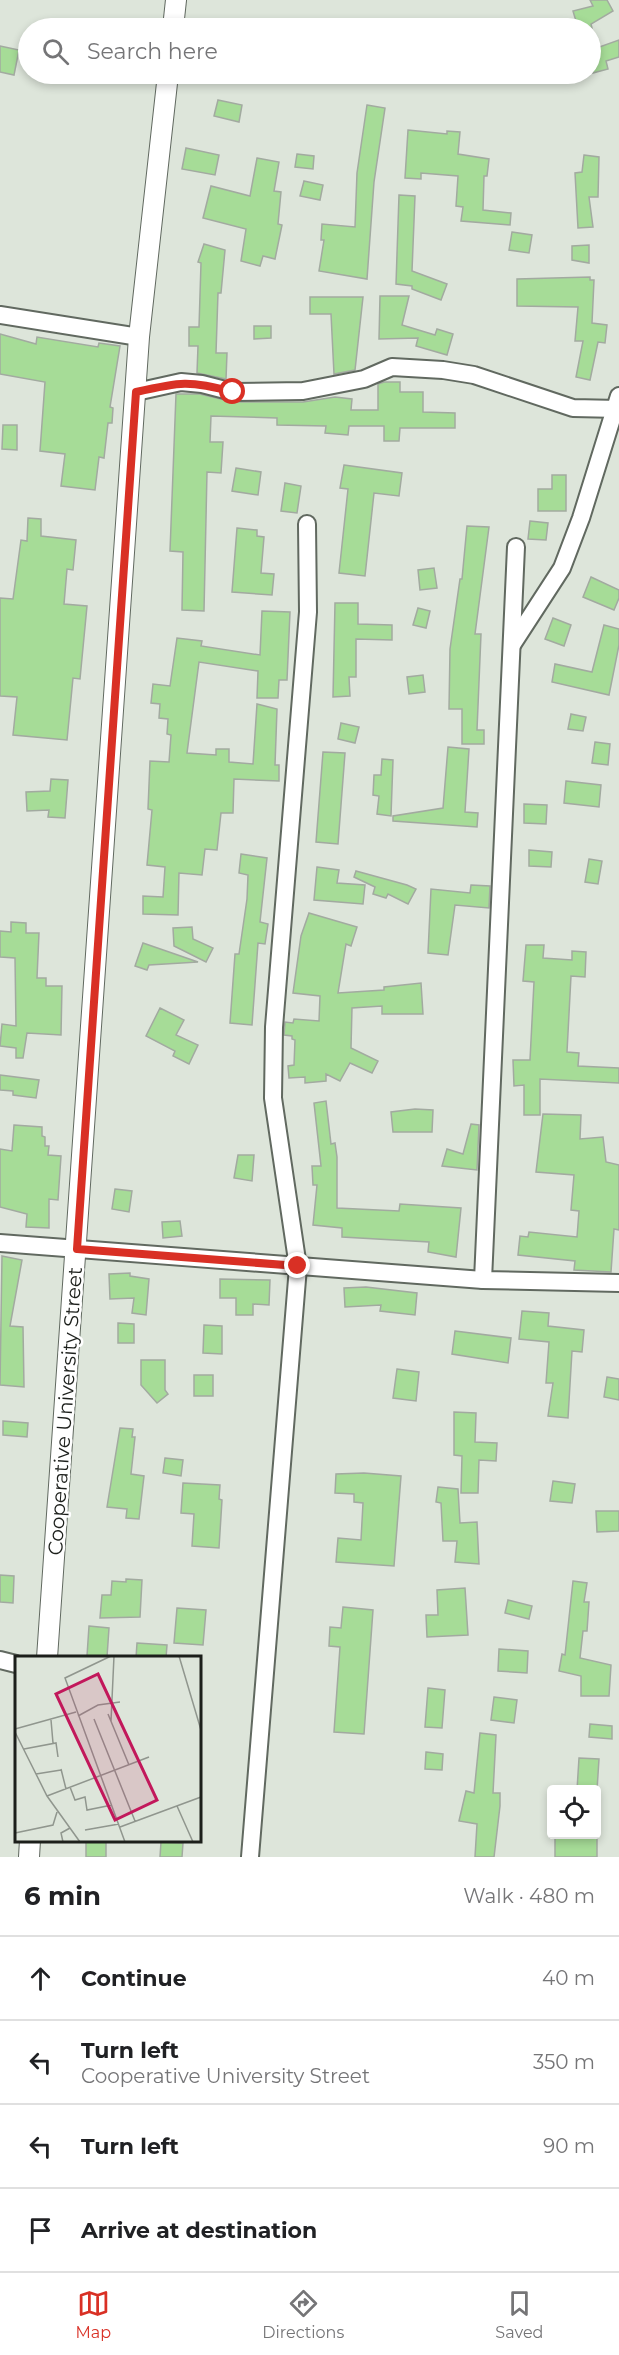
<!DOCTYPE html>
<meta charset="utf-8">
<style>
:root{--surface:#fff;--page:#f2f2f2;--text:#202124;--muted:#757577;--line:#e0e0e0;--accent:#d93025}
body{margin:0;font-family:Montserrat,sans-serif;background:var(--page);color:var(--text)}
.controls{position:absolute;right:18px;bottom:18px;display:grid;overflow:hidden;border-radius:6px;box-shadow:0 3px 9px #0003}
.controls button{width:54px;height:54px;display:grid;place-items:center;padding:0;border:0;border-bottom:2px solid var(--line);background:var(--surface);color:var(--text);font:30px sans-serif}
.stop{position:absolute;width:18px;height:18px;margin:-14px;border:4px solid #d93025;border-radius:50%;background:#fff}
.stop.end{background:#d93025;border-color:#fff;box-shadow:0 2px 6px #0008}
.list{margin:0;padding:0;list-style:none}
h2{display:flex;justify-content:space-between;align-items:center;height:78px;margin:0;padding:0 24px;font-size:26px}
h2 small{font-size:20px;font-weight:400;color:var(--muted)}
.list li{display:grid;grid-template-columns:39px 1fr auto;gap:18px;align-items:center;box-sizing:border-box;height:84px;padding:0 24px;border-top:2px solid var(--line)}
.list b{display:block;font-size:22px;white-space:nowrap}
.list p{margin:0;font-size:20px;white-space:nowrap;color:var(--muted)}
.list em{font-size:20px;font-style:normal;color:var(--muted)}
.icon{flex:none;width:33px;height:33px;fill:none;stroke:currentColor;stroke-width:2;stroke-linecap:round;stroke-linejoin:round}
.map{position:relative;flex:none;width:619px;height:1857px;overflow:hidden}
.search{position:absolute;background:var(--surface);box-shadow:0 3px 9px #0003;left:18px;right:18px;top:18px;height:66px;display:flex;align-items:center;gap:15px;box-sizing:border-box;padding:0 21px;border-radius:33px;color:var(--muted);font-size:22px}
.sheet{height:414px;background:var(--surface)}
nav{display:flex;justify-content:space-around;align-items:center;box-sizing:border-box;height:84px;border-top:2px solid var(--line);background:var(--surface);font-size:16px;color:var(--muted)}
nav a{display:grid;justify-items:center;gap:3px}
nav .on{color:var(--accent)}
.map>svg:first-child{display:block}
.building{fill:#a6dc97;stroke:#a2aaa0;stroke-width:1.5}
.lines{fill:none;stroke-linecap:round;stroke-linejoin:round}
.minor-casing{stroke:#616960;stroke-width:20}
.tertiary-casing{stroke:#616960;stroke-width:22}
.minor{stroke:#fff;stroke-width:16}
.tertiary{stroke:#fff;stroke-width:20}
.route{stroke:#d93025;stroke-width:8}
.labels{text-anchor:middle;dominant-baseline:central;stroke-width:5;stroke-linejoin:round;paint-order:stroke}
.street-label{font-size:20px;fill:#1c1f1b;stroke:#fff}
.inset-road{fill:none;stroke:#90968e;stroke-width:1.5}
.view{fill:#c2185b;fill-opacity:0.15;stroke:#c2185b;stroke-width:3}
.inset-edge{fill:none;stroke:#1c1f1b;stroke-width:3}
</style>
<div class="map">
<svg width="619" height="1857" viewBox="0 0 619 1857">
<rect width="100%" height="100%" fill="#dde5da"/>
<g class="building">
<path d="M 590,0 L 607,0 L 613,11 L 591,24 L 592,28 L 578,28 L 573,11 L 593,6 Z"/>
<path d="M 619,40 L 619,57 L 606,61 L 608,69 L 593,73 L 591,50 Z"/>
<path d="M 0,46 L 19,50 L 14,75 L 0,72 Z"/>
<path d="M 218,100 L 242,105 L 239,122 L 214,116 Z"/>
<path d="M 367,105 L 385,108 L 374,182 L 367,279 L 319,271 L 324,240 L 321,240 L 322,224 L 355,227 L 357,173 Z"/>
<path d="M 408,130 L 447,134 L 447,131 L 460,132 L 458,154 L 489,159 L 487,176 L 484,176 L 483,210 L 511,213 L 510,225 L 461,221 L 463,207 L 456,206 L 458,176 L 421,173 L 421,179 L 405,178 Z"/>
<path d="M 186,148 L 219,155 L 215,175 L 182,169 Z"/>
<path d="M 297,154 L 314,156 L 313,169 L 295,167 Z"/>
<path d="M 584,155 L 599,157 L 598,197 L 589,197 L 593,227 L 578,228 L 575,173 L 582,172 Z"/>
<path d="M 257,158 L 279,162 L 274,191 L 281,192 L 278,224 L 282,225 L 275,259 L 263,256 L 260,266 L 241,261 L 246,229 L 203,218 L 211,186 L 250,196 Z"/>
<path d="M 304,181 L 323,185 L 320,200 L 300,196 Z"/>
<path d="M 399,195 L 415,196 L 412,271 L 447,284 L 441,300 L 412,289 L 412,286 L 396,284 Z"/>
<path d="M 512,232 L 532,235 L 529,253 L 509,250 Z"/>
<path d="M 204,244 L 225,250 L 221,293 L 218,293 L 216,353 L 227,353 L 226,379 L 197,373 L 198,346 L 189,346 L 189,327 L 199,327 L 201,263 L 198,262 Z"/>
<path d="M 589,245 L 589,263 L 572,260 L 572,246 Z"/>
<path d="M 590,277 L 590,280 L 594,280 L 592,323 L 607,325 L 605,343 L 598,342 L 590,380 L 576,377 L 583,341 L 575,341 L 578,307 L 517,306 L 517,279 Z"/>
<path d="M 380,296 L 409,296 L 402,325 L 435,335 L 437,329 L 453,334 L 447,355 L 416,346 L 418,338 L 379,339 Z"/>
<path d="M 310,297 L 363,297 L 355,370 L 334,374 L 331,314 L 310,314 Z"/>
<path d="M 254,326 L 271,326 L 271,338 L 254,339 Z"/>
<path d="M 0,334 L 36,344 L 37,337 L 98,347 L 99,343 L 120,346 L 110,407 L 113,408 L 112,423 L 108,423 L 104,458 L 99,457 L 95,490 L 61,486 L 65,454 L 40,451 L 45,382 L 0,374 Z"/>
<path d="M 384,382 L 400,382 L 400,392 L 423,392 L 423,412 L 455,413 L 455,428 L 400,428 L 399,441 L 384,441 L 384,426 L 349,426 L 348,435 L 325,433 L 326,426 L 277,425 L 277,418 L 211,416 L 210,442 L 223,442 L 221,473 L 207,472 L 204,611 L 182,610 L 183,552 L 170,551 L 176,394 L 200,394 L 233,402 L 303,402 L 335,397 L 352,399 L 351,410 L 378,410 L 378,384 Z"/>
<path d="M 3,425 L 17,425 L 17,450 L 2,449 Z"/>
<path d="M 344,465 L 402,473 L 399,496 L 374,493 L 365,576 L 339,573 L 348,489 L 340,488 Z"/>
<path d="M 236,468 L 261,472 L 258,495 L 232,491 Z"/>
<path d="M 552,475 L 566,475 L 566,511 L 538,511 L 538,489 L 552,489 Z"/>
<path d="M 285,483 L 301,486 L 297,513 L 281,511 Z"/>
<path d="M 28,518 L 41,519 L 41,536 L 76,540 L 73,570 L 67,569 L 64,604 L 87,606 L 80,679 L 73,678 L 67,740 L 13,735 L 17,697 L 0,696 L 0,598 L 13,599 L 21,540 L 27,541 Z"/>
<path d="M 530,521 L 548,523 L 546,540 L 528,539 Z"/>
<path d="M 467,526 L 489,527 L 475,634 L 481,634 L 477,730 L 484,730 L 484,744 L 462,744 L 462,709 L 449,709 L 450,649 L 460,579 L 462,579 Z"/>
<path d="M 237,528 L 257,530 L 257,536 L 264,537 L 261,573 L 274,574 L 272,595 L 232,592 Z"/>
<path d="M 434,568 L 437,588 L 420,590 L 418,570 Z"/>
<path d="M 591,577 L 619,590 L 619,598 L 614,610 L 583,597 Z"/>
<path d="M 335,603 L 358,603 L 358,624 L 392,625 L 392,640 L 356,639 L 356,677 L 349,677 L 350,696 L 333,697 Z"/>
<path d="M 418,608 L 430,611 L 426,628 L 413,625 Z"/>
<path d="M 262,611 L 290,612 L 287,680 L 279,680 L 278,698 L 257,698 L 258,671 L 199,662 L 187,753 L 216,755 L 216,749 L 229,749 L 229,762 L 253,764 L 257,704 L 277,709 L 275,765 L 279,765 L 279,781 L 234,779 L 233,813 L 221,813 L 217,850 L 205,849 L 202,875 L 179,873 L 178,915 L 143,914 L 143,896 L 163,897 L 165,867 L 147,865 L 152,810 L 148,809 L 150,761 L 169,762 L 171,735 L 167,734 L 168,719 L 159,718 L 160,704 L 151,703 L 153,684 L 170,686 L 177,638 L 202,641 L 201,646 L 260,655 Z"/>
<path d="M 553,618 L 571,625 L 564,646 L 545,639 Z"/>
<path d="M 604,625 L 619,629 L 619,645 L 609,695 L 552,682 L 555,664 L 592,672 Z"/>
<path d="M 423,675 L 425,692 L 409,694 L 407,677 Z"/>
<path d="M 571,714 L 586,717 L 583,731 L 568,729 Z"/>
<path d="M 341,723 L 359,727 L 355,743 L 338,739 Z"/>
<path d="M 595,742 L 610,744 L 608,765 L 592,763 Z"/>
<path d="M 448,747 L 469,749 L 465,812 L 478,813 L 477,827 L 393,821 L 393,816 L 443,808 Z"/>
<path d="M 323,752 L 345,753 L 338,844 L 316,842 Z"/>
<path d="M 382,759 L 393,760 L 391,816 L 377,814 L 379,796 L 373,795 L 374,775 L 381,775 Z"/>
<path d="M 51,779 L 68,780 L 65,818 L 48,817 L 49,810 L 27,811 L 26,792 L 50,791 Z"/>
<path d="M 566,781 L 601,785 L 599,807 L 564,803 Z"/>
<path d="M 524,804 L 547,805 L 546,824 L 524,823 Z"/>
<path d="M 529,850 L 552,852 L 551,867 L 529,866 Z"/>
<path d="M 241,854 L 267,858 L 260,922 L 268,924 L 265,944 L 258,943 L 252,1025 L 230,1023 L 235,954 L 239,954 L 247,899 L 248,875 L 239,873 Z"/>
<path d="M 589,859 L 602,861 L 598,884 L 585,882 Z"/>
<path d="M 317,867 L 339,870 L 337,883 L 365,885 L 363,904 L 314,900 Z"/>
<path d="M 356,871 L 407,885 L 416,889 L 408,904 L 388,894 L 386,898 L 373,894 L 375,887 L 354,877 Z"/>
<path d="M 471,885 L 490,886 L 489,908 L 455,905 L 448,955 L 428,953 L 431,889 L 470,893 Z"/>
<path d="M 309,913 L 357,927 L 351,946 L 346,944 L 338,993 L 384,990 L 384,987 L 421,983 L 423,1014 L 382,1014 L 382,1006 L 352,1008 L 351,1048 L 378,1061 L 372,1073 L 350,1063 L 340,1081 L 326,1074 L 326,1081 L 305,1083 L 305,1077 L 289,1078 L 288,1066 L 294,1065 L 295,1040 L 292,1039 L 292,1036 L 284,1035 L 285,1022 L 293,1023 L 294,1019 L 319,1021 L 320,996 L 293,993 L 301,936 Z"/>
<path d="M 11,922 L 26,923 L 26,933 L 39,933 L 37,978 L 46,978 L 46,986 L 62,986 L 61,1035 L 27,1033 L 23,1058 L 16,1058 L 16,1048 L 0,1046 L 2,1024 L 16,1026 L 15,958 L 0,957 L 0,931 L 11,932 Z"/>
<path d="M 192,927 L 193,939 L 213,948 L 206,962 L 174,946 L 173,928 Z"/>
<path d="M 143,943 L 198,962 L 149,965 L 147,970 L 135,966 Z"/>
<path d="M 526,945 L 544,945 L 543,958 L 572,960 L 572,951 L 586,952 L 585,977 L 571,976 L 567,1052 L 579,1053 L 578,1066 L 619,1068 L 619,1083 L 540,1079 L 540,1115 L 524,1115 L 524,1085 L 514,1086 L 513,1060 L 530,1060 L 534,982 L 523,981 Z"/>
<path d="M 160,1008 L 184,1020 L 176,1035 L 198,1045 L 189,1064 L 173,1056 L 175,1051 L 146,1036 Z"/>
<path d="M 0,1075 L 39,1080 L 36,1098 L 13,1095 L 13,1091 L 0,1090 Z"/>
<path d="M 326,1101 L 331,1144 L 335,1143 L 337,1157 L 337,1208 L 399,1211 L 400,1204 L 461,1208 L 456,1257 L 428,1252 L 429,1242 L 342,1237 L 342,1228 L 313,1225 L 317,1185 L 313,1185 L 312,1166 L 321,1166 L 314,1103 Z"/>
<path d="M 415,1109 L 433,1110 L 432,1132 L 393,1132 L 391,1112 Z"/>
<path d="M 543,1114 L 581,1115 L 580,1139 L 603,1137 L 606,1162 L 619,1165 L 619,1230 L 614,1229 L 611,1272 L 574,1270 L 575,1261 L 518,1255 L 520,1236 L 528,1237 L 529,1232 L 577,1237 L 579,1211 L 571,1210 L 574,1175 L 536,1172 Z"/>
<path d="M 471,1124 L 479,1125 L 477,1170 L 442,1166 L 447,1149 L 463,1154 Z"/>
<path d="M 14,1125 L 42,1127 L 42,1136 L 45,1137 L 45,1146 L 49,1146 L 48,1155 L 61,1156 L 58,1200 L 49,1199 L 49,1228 L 26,1227 L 27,1214 L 0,1207 L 0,1149 L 12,1151 Z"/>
<path d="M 238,1155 L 254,1155 L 252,1181 L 234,1178 Z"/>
<path d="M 115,1189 L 132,1191 L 129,1212 L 112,1209 Z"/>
<path d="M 180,1221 L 182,1236 L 163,1238 L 162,1222 Z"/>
<path d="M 2,1256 L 22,1260 L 10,1326 L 23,1327 L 24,1387 L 0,1385 Z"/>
<path d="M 130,1273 L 130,1276 L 149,1279 L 146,1315 L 132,1313 L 134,1298 L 110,1299 L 109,1274 Z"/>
<path d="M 220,1279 L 270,1280 L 269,1305 L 253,1304 L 253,1315 L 236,1315 L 236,1298 L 220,1298 Z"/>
<path d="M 366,1287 L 417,1293 L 415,1315 L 380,1311 L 381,1305 L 345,1307 L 344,1288 Z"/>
<path d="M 522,1311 L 549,1313 L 548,1326 L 584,1330 L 582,1352 L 572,1351 L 568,1418 L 548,1416 L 553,1383 L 546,1383 L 549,1342 L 519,1339 Z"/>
<path d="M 118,1323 L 134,1324 L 134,1343 L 118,1343 Z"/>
<path d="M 204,1325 L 222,1326 L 222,1354 L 203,1353 Z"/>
<path d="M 455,1331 L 511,1338 L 508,1363 L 452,1354 Z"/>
<path d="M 141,1360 L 165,1360 L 165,1390 L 168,1394 L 157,1403 L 141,1385 Z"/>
<path d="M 397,1369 L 419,1372 L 416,1401 L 393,1398 Z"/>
<rect x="194" y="1375" width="19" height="21"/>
<path d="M 607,1377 L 619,1379 L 619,1400 L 604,1397 Z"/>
<path d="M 454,1412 L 476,1413 L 475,1442 L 497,1443 L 496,1461 L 479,1460 L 478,1493 L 461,1493 L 462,1456 L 454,1455 Z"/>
<path d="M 3,1421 L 28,1423 L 27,1437 L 3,1435 Z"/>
<path d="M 120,1428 L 133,1429 L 132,1437 L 135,1437 L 131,1474 L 144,1476 L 139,1519 L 126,1518 L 127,1509 L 107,1507 Z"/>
<path d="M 165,1458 L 183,1460 L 181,1476 L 163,1473 Z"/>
<path d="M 364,1473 L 401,1476 L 394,1566 L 336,1562 L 338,1538 L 361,1540 L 363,1503 L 354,1502 L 354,1494 L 335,1493 L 336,1474 Z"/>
<path d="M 553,1481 L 575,1484 L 572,1503 L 550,1501 Z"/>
<path d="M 183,1483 L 220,1485 L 219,1499 L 222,1500 L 219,1548 L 192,1546 L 194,1514 L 181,1513 Z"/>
<path d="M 438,1487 L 458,1489 L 460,1523 L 477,1522 L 479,1564 L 455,1562 L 457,1541 L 443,1541 L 441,1503 L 436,1502 Z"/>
<path d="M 596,1511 L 619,1511 L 619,1531 L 597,1532 Z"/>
<path d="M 0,1575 L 14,1576 L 13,1603 L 0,1602 Z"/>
<path d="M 126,1579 L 142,1580 L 140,1617 L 100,1618 L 102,1595 L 111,1595 L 112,1581 L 126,1582 Z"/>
<path d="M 573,1581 L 587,1583 L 584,1602 L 589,1602 L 587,1631 L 583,1631 L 580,1658 L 611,1665 L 609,1696 L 581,1696 L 581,1676 L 559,1671 L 562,1654 L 565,1655 Z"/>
<path d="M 465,1588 L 468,1635 L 427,1637 L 426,1615 L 438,1615 L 437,1590 Z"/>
<path d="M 508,1600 L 532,1606 L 529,1619 L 505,1613 Z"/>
<path d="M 343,1607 L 373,1610 L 364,1734 L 334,1732 L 340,1647 L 329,1646 L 330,1627 L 341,1628 Z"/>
<path d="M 177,1608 L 206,1610 L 203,1645 L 174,1643 Z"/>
<path d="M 89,1626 L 109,1628 L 107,1657 L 87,1656 Z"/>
<path d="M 137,1643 L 167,1645 L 166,1658 L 136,1658 Z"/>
<path d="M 499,1649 L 528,1651 L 527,1673 L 498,1671 Z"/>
<path d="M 428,1688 L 445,1690 L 442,1728 L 425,1727 Z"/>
<path d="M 494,1697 L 517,1700 L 514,1723 L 491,1720 Z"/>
<path d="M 590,1724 L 612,1726 L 612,1739 L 589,1737 Z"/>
<path d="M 480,1733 L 496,1735 L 493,1793 L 500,1793 L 500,1806 L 494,1857 L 475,1857 L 477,1824 L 459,1821 L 466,1791 L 474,1793 Z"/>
<path d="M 426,1752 L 443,1754 L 442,1770 L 425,1769 Z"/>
<path d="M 579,1758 L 599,1759 L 597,1790 L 577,1790 Z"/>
<rect x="555" y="1834" width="42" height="23"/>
<rect x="86" y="1840" width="20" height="17"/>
<path d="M 161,1842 L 183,1843 L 182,1857 L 160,1857 Z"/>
</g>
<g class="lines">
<defs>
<g id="minor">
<path d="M 0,315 L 139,337"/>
<path d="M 136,392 L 181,382 L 202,384 L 233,392 L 303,391 L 364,379 L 392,367 L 443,370 L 474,375 L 573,408 L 619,409"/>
<path d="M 512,645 L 562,568 L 581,518 L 619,396"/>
<path d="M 0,1243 L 483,1280 L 619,1283"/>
<path d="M 483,1280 L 516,547"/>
<path d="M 0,1660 L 16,1664"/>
<path d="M 250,1857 L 298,1267 L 273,1098 L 274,1027 L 308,612 L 307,524"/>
</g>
<g id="tertiary">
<path d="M 173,28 L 176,0"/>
<path d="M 47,1658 L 139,337 L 168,74"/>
<path d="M 29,1857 L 30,1840"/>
</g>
</defs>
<use href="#minor" class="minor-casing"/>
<use href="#tertiary" class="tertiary-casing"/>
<use href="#minor" class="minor"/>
<use href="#tertiary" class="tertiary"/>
</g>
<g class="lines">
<path class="route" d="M 233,392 C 189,380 180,382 136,392 L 77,1249 L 298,1266"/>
</g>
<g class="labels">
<g class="street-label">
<text transform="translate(65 1411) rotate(-86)">Cooperative University Street</text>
</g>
</g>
<g transform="translate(15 1656)">
<rect width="186" height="186" fill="#dde5da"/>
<path class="inset-road" d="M 96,0 L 50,22 L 110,186M 164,0 L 186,74M 93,58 L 114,109M 63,60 L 83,49 L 105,46M 79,63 L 120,165M 36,64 L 38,87M 96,65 L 99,0M 0,73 L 61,56M 0,76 L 32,140 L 65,186M 9,93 L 41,87 L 43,101M 46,113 L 51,133M 21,118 L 46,114M 55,131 L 60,144 L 70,141 L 72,154 L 97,149M 32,140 L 134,101M 162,150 L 178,186M 105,171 L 186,141M 70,174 L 104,168M 0,177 L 38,169 L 42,156M 48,186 L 46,177 L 55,172"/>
<path class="view" d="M 83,18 L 142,144 L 100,164 L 41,38 Z"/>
<rect width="186" height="186" class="inset-edge"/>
</g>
</svg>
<div class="controls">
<button><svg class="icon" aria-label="locate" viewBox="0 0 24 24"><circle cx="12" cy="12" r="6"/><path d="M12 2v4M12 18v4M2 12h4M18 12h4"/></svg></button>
</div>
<div class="stop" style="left:233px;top:392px"></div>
<div class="stop end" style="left:298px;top:1266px"></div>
<div class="search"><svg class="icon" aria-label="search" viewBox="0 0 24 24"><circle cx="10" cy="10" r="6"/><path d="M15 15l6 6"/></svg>Search here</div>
</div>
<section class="sheet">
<h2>6 min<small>Walk · 480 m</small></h2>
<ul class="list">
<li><svg class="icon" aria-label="ahead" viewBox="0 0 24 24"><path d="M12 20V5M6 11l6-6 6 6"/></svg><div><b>Continue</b></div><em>40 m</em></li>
<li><svg class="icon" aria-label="left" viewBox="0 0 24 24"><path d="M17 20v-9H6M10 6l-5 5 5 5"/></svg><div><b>Turn left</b><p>Cooperative University Street</p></div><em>350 m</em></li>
<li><svg class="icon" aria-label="left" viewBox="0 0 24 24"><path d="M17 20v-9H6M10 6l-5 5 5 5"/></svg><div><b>Turn left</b></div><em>90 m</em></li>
<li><svg class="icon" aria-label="arrive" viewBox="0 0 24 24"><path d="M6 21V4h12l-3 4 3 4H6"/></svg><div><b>Arrive at destination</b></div></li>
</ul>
</section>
<nav>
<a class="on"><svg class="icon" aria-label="map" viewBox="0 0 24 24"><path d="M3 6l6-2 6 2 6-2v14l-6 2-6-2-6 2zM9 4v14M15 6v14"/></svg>Map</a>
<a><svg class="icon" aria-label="directions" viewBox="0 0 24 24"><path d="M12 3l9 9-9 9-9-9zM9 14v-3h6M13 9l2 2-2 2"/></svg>Directions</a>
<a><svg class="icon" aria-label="saved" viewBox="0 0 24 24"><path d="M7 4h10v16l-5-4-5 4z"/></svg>Saved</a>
</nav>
